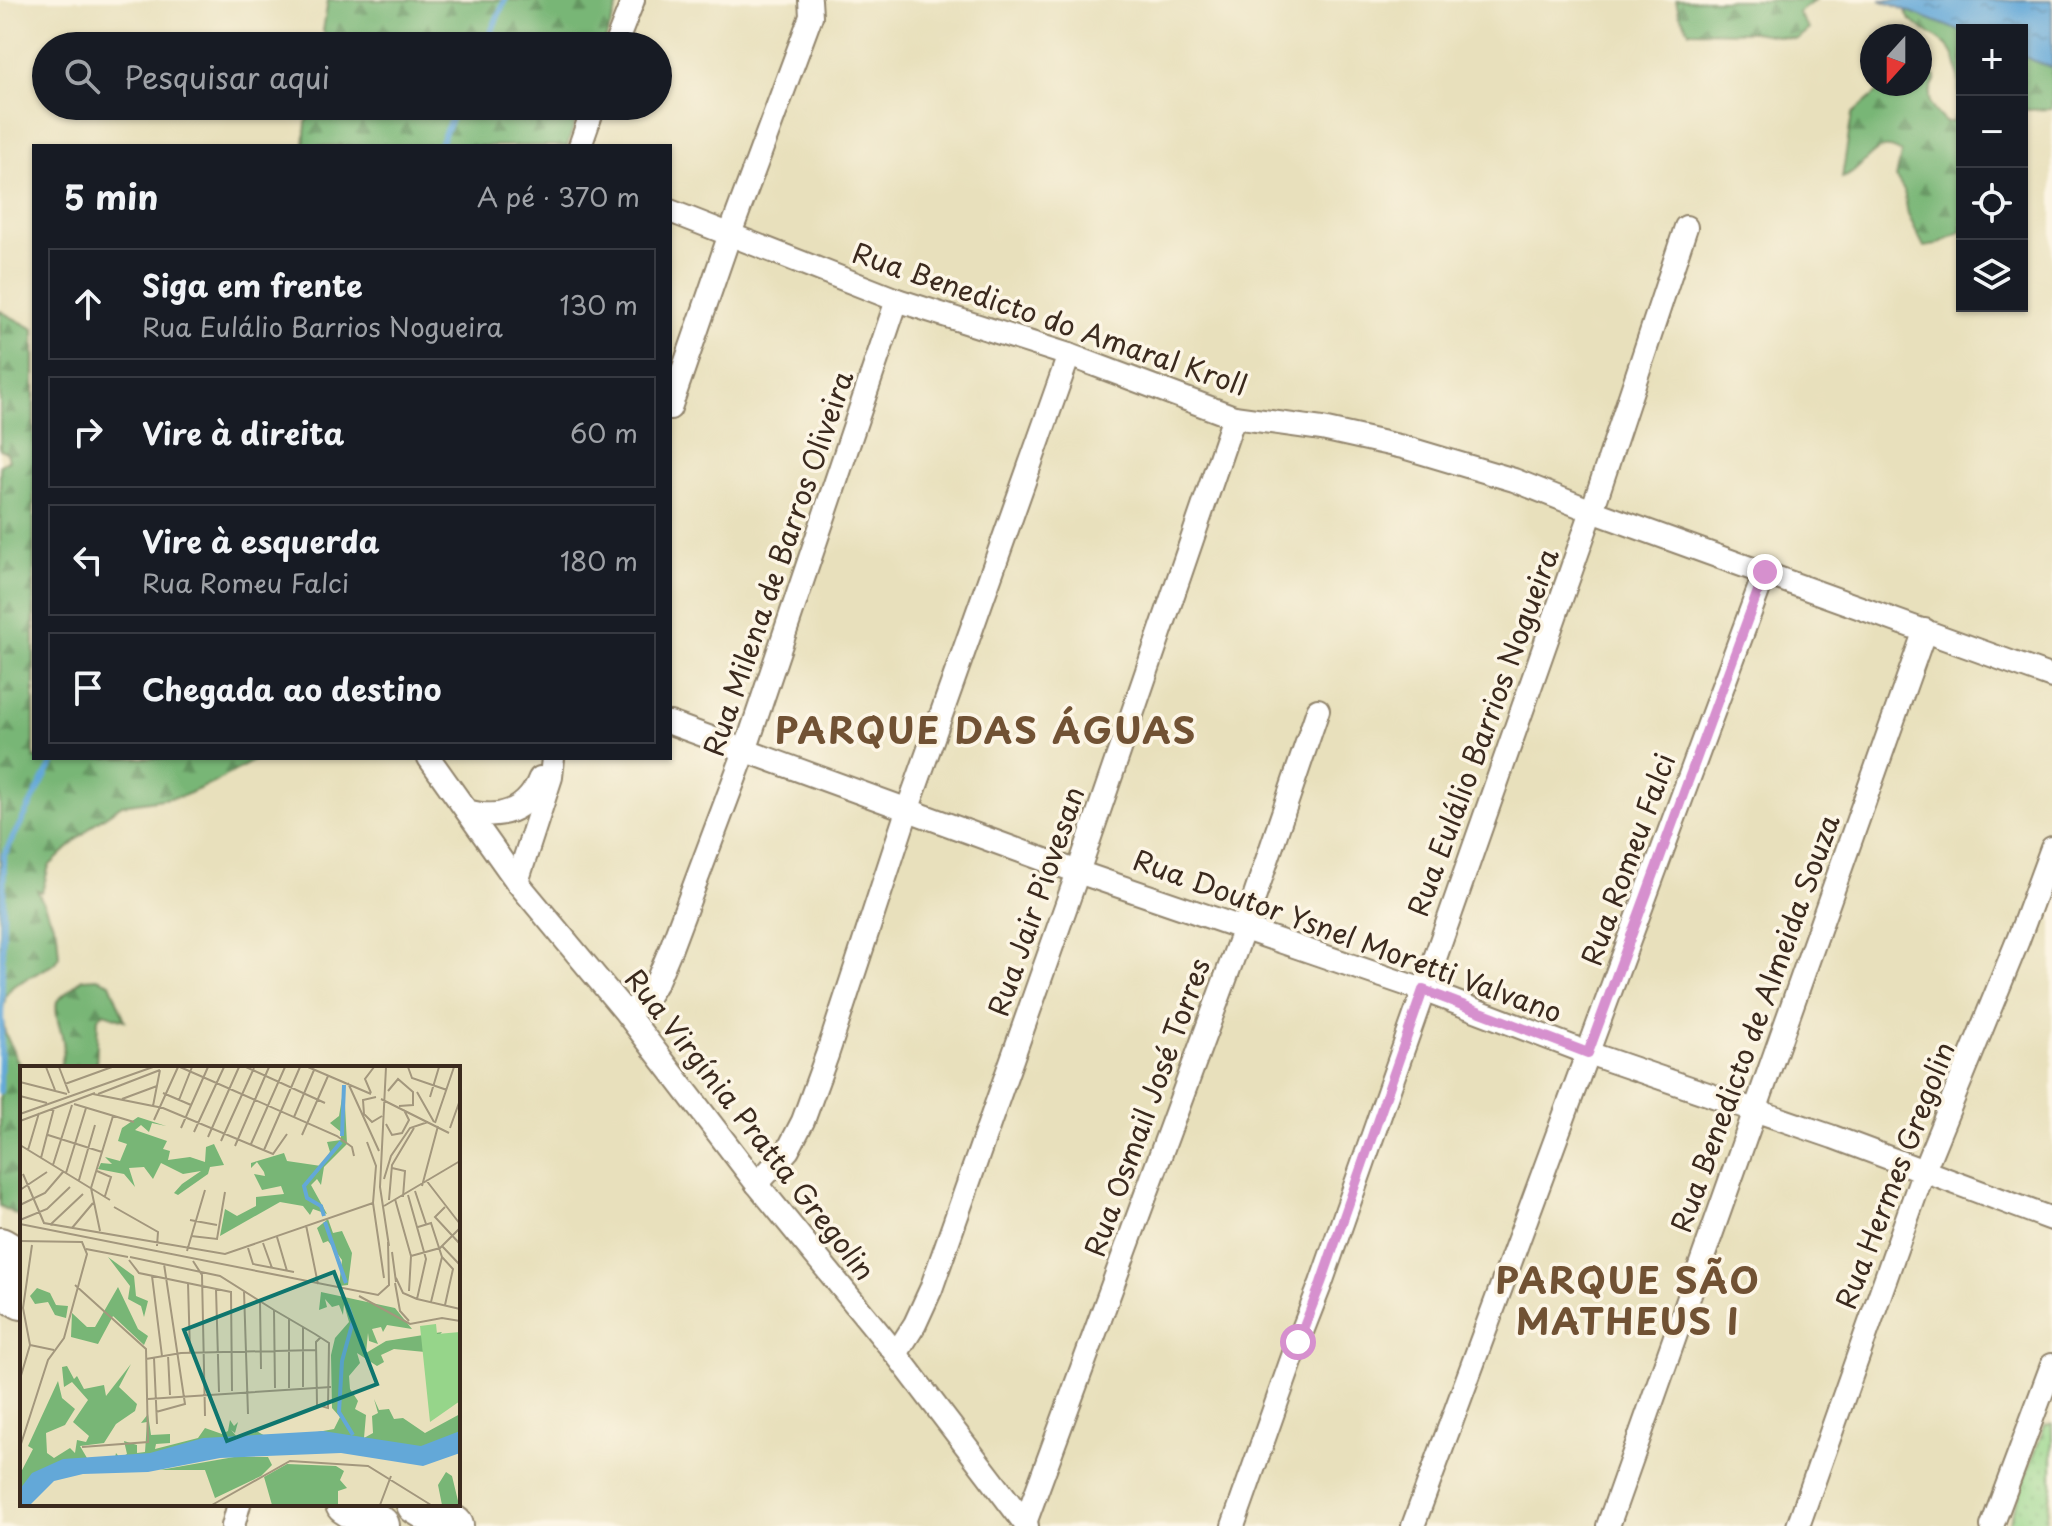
<!DOCTYPE html>
<html lang="pt">
<meta charset="utf-8">
<style>
:root{--surface:#171b24;--page:#20242c;--text:#f1f3f6;--muted:#9ea1a6;--line:#363941}
body{margin:0;font-family:"Playpen Sans",sans-serif;background:var(--page);color:var(--text)}
.controls{position:absolute;right:24px;top:24px;display:grid;overflow:hidden;border-radius:0px;box-shadow:0 2px 6px #0004}
.controls button{width:72px;height:72px;display:grid;place-items:center;padding:0;border:0;border-bottom:2px solid var(--line);background:var(--surface);color:var(--text);font:40px sans-serif}
.compass{position:absolute;left:1860px;top:24px;width:72px;height:72px;border-radius:50%;background:var(--surface);box-shadow:0 2px 6px #0004;rotate:201deg}
.stop{position:absolute;width:24px;height:24px;margin:-18px;border:6px solid #d690ce;border-radius:50%;background:#fff}
.stop.end{background:#d690ce;border-color:#fff;box-shadow:0 2px 8px #0008}
.list{margin:0;padding:0;list-style:none}
h2{display:flex;justify-content:space-between;align-items:center;height:104px;margin:0;padding:0 32px;font-size:34px}
h2 small{font-size:26px;font-weight:400;color:var(--muted)}
.list li{display:grid;grid-template-columns:52px 1fr auto;gap:24px;align-items:center;box-sizing:border-box;height:112px;margin:0 16px 16px;padding:0 16px;border:2px solid var(--line);border-radius:0px}
.list b{display:block;font-size:30px;white-space:nowrap}
.list p{margin:0;font-size:26px;white-space:nowrap;color:var(--muted)}
.list em{font-size:26px;font-style:normal;color:var(--muted)}
.icon{flex:none;width:44px;height:44px;fill:none;stroke:currentColor;stroke-width:2;stroke-linecap:round;stroke-linejoin:round}
.map{position:relative;flex:none;width:2052px;height:1526px;overflow:hidden}
.search{position:absolute;background:var(--surface);box-shadow:0 2px 6px #0004;left:32px;top:32px;width:640px;height:88px;display:flex;align-items:center;gap:20px;box-sizing:border-box;padding:0 28px;border-radius:44px;color:var(--muted);font-size:30px}
.panel{position:absolute;background:var(--surface);box-shadow:0 2px 6px #0004;left:32px;top:144px;width:640px;height:616px;border-radius:0px}
.map>svg:first-child{display:block}
.forest{fill:url(#forest-firs);stroke:#5a704a;stroke-width:2}
.park{fill:url(#park-dots);stroke:#688054;stroke-width:2}
.water{fill:url(#water-ripples);stroke:#4f697b;stroke-width:2}
.lines{fill:none;stroke-linecap:round;stroke-linejoin:round}
.stream{stroke:#63a8d8;stroke-width:6}
.street-casing{stroke:#92856d;stroke-width:26}
.highway-casing{stroke:#92856d;stroke-width:44}
.street{stroke:#fff;stroke-width:22}
.highway{stroke:#fff;stroke-width:40}
.route{stroke:#d690ce;stroke-width:10}
.labels{text-anchor:middle;dominant-baseline:central;stroke-width:7;stroke-linejoin:round;paint-order:stroke}
.street-label{font-size:28px;fill:#3b2a1e;stroke:#fcf5e5}
.district-label{font-size:36px;font-weight:bold;letter-spacing:2px;fill:#715234;stroke:#fcf5e5}
.inset-river{fill:none;stroke:#63a8d8;stroke-width:4}
.inset-road{fill:none;stroke:#a3977d;stroke-width:2}
.view{fill:#0f766e;fill-opacity:0.15;stroke:#0f766e;stroke-width:4}
.inset-edge{fill:none;stroke:#3b2a1e;stroke-width:4}
</style>
<div class="map">
<svg width="2052" height="1526" viewBox="0 0 2052 1526">
<defs>
<pattern id="forest-firs" width="22" height="20" patternUnits="userSpaceOnUse" patternTransform="scale(2)"><rect width="22" height="20" fill="#78b676"/><path d="M5 1l3.5 6h-7zM16 11l3.5 6h-7z" fill="#649460"/></pattern>
<pattern id="park-dots" width="8" height="8" patternUnits="userSpaceOnUse" patternTransform="scale(2)"><rect width="8" height="8" fill="#96d58a"/><path d="M2 2h.1M6 6h.1" fill="none" stroke="#82b777" stroke-width="1.8" stroke-linecap="round"/></pattern>
<pattern id="water-ripples" width="26" height="14" patternUnits="userSpaceOnUse" patternTransform="scale(2)"><rect width="26" height="14" fill="#63a8d8"/><path d="M2 4q2-2 4 0t4 0M15 11q2-2 4 0t4 0" fill="none" stroke="#5389af"/></pattern>
</defs>
<rect width="100%" height="100%" fill="#fcf5e5"/>
<filter id="ink" filterUnits="userSpaceOnUse"><feTurbulence type="fractalNoise" baseFrequency=".0125" numOctaves="2"/><feDisplacementMap in="SourceGraphic" scale="16" xChannelSelector="R" yChannelSelector="G"/><feConvolveMatrix kernelMatrix="1 2 1 2 8 2 1 2 1" color-interpolation-filters="sRGB"/></filter>
<filter id="wash" filterUnits="userSpaceOnUse"><feTurbulence type="fractalNoise" baseFrequency=".006" numOctaves="4" result="noise"/><feDisplacementMap in="SourceGraphic" scale="32" xChannelSelector="R" yChannelSelector="G"/><feGaussianBlur stdDeviation="1.8" result="paint"/><feColorMatrix in="noise" values="0 0 0 0 0 0 0 0 0 0 0 0 0 0 0 0 0 1.4 0 .05"/><feComposite in="paint" operator="in"/></filter>
<g filter="url(#wash)">
<rect width="100%" height="100%" fill="#e8e0bc"/>
<g class="forest">
<path d="M 328,0 L 620,0 L 603,46 L 334,46 L 323,31 Z"/>
<path d="M 1676,0 L 1815,0 L 1798,13 L 1809,29 L 1797,39 L 1752,32 L 1689,31 L 1679,13 Z"/>
<path d="M 1904,0 L 2052,0 L 2052,109 L 2022,110 L 2022,30 L 1962,30 L 1962,231 L 1936,245 L 1924,247 L 1908,215 L 1904,191 L 1896,178 L 1901,153 C 1874,134 1864,172 1842,178 L 1852,114 L 1887,84 L 1920,84 L 1920,60 L 1926,61 L 1936,78 C 1925,101 1927,104 1945,122 L 1952,122 C 1962,108 1961,63 1950,49 C 1940,36 1919,31 1909,18 C 1906,14 1905,5 1904,0 Z"/>
<path d="M 314,106 L 581,106 L 567,146 L 304,146 L 306,123 Z"/>
<path d="M 0,311 L 34,329 L 34,758 L 258,758 L 213,783 L 183,796 L 122,805 L 95,823 L 49,866 L 42,892 L 37,890 L 57,932 L 59,956 L 54,964 L 13,986 L 6,995 L 2,1014 L 5,1033 L 22,1071 L 22,1218 L 0,1206 L 0,465 L 9,460 L 7,453 L 0,449 Z"/>
<path d="M 97,978 L 110,983 L 125,1020 L 104,1013 L 98,1018 L 96,1068 L 59,1068 C 72,1038 53,1028 57,1001 L 82,979 Z"/>
</g>
<path class="park" d="M 2052,1424 L 2052,1486 L 2045,1526 L 2008,1526 L 2045,1425 Z"/>
<path class="water" d="M 1880,0 L 2052,0 L 2052,68 L 2022,56 L 2022,30 L 1962,30 L 1962,32 Z"/>
<g class="lines">
<g class="stream">
<path d="M 485,46 L 505,0"/>
<path d="M 439,146 L 457,106"/>
<path d="M 0,1091 L 4,855 L 55,758"/>
</g>
</g>
</g>
<g filter="url(#ink)">
<g class="lines">
<defs>
<g id="street">
<path d="M 615,46 L 633,0"/>
<path d="M 580,146 L 594,106"/>
<path d="M 670,211 L 897,300 L 1069,355 L 1234,417 L 1322,429 L 1403,447 L 1514,480 L 1592,511 L 2052,677"/>
<path d="M 670,408 L 730,234 L 811,16 L 810,0"/>
<path d="M 670,723 L 1078,872 L 1423,990 L 1588,1053 L 1833,1137 L 2052,1219"/>
<path d="M 429,758 L 517,882 L 627,1014 L 757,1184 L 896,1354 L 1027,1526"/>
<path d="M 467,811 C 500,820 527,812 540,778"/>
<path d="M 517,882 L 551,777 L 553,758"/>
<path d="M 627,1014 L 647,997 L 657,981 L 671,948 L 745,751 L 897,300"/>
<path d="M 757,1184 L 788,1150 L 803,1121 L 827,1055 L 908,808 L 1069,355"/>
<path d="M 896,1354 L 915,1324 L 931,1289 L 1078,872 L 1234,417"/>
<path d="M 1025,1523 L 1244,928 L 1318,710"/>
<path d="M 233,1526 L 239,1504"/>
<path d="M 1233,1526 L 1298,1342 L 1321,1283 L 1592,511 L 1686,227"/>
<path d="M 1413,1526 L 1765,572"/>
<path d="M 1608,1526 L 1925,630"/>
<path d="M 1798,1526 L 1924,1170 L 2018,940 L 2052,848"/>
<path d="M 1992,1526 L 2052,1365"/>
</g>
<g id="highway">
<path d="M 0,1248 L 22,1261"/>
<path d="M 0,1286 L 22,1299"/>
<path d="M 346,1504 L 379,1526"/>
<path d="M 417,1504 L 453,1526"/>
</g>
</defs>
<use href="#street" class="street-casing"/>
<use href="#highway" class="highway-casing"/>
<use href="#street" class="street"/>
<use href="#highway" class="highway"/>
</g>
</g>
<g class="lines" filter="url(#ink)">
<path class="route" d="M 1298,1342 L 1321,1283 L 1423,990 L 1588,1053 L 1765,572"/>
</g>
<g class="labels">
<g class="street-label">
<text transform="translate(1050 318) rotate(19)">Rua Benedicto do Amaral Kroll</text>
<text transform="translate(777 563) rotate(-71)">Rua Milena de Barros Oliveira</text>
<text transform="translate(1482 732) rotate(-70)">Rua Eulálio Barrios Nogueira</text>
<text transform="translate(1627 859) rotate(-70)">Rua Romeu Falci</text>
<text transform="translate(1035 901) rotate(-71)">Rua Jair Piovesan</text>
<text transform="translate(1348 935) rotate(20)">Rua Doutor Ysnel Moretti Valvano</text>
<text transform="translate(1754 1023) rotate(-70)">Rua Benedicto de Almeida Souza</text>
<text transform="translate(1146 1107) rotate(-70)">Rua Osmail José Torres</text>
<text transform="translate(751 1124) rotate(52)">Rua Virgínia Pratta Gregolin</text>
<text transform="translate(1894 1175) rotate(-69)">Rua Hermes Gregolin</text>
</g>
<g class="district-label">
<text x="986" y="729">PARQUE DAS ÁGUAS</text>
<text x="1628" y="1279">PARQUE SÃO<tspan x="1628" dy="41">MATHEUS I</tspan></text>
</g>
</g>
<g transform="translate(20 1066)">
<rect width="440" height="440" fill="#e8e0bc"/>
<path d="M 324,20 L 327,78 L 304,101 L 301,119 L 297,113 L 291,119 L 307,148 L 293,143 L 290,149 L 283,140 L 260,136 L 200,170 L 205,143 L 217,150 L 236,140 L 236,131 L 264,128 L 261,120 L 242,124 L 234,108 L 245,110 L 244,106 L 237,96 L 231,102 L 231,97 L 264,87 L 267,95 L 301,100 L 310,86 L 307,76 L 321,74 L 321,66 L 310,57 L 319,50 ZM 118,51 L 146,60 L 132,57 L 129,66 L 121,59 L 115,64 L 147,75 L 143,83 L 150,85 L 148,94 L 170,91 L 185,96 L 186,81 L 194,78 L 204,99 L 190,101 L 188,108 L 158,129 L 154,127 L 162,118 L 181,105 L 163,108 L 141,97 L 133,113 L 124,101 L 109,102 L 115,121 L 104,108 L 78,103 L 81,97 L 92,98 L 85,91 L 100,95 L 107,78 L 98,75 L 102,62 ZM 308,153 L 313,167 L 322,165 L 332,187 L 328,219 L 319,220 L 322,194 L 308,175 L 303,177 L 297,162 ZM 88,191 L 114,210 L 116,230 L 128,235 L 124,251 L 121,240 L 108,233 L 110,220 ZM 98,221 L 118,263 L 128,270 L 124,279 L 93,250 L 78,278 L 51,271 L 52,247 L 67,261 L 75,261 ZM 17,222 L 30,227 L 36,239 L 48,240 L 46,252 L 35,249 L 28,236 L 15,238 L 10,230 ZM 301,226 L 375,242 L 392,263 L 367,259 L 363,266 L 361,261 L 352,263 L 358,278 L 349,275 L 348,267 L 346,287 L 366,275 L 422,266 L 405,286 L 374,283 L 361,289 L 364,296 L 357,300 L 337,287 L 340,297 L 329,310 L 330,323 L 338,335 L 335,343 L 346,349 L 344,372 L 353,367 L 352,350 L 358,347 L 354,333 L 359,344 L 369,343 L 374,353 L 383,352 L 405,367 L 440,348 L 440,367 L 397,384 L 292,367 L 314,363 L 320,351 L 312,342 L 311,289 L 315,272 L 329,256 L 324,238 L 323,249 L 319,239 L 312,241 L 305,233 L 307,241 L 299,244 ZM 111,298 L 99,321 L 117,338 L 115,345 L 96,358 L 84,377 L 60,380 L 67,392 L 0,430 L 0,408 L 13,383 L 8,380 L 38,315 L 42,332 L 55,343 L 45,359 L 26,367 L 27,387 L 34,392 L 50,382 L 55,387 L 57,374 L 66,376 L 69,370 L 53,356 L 68,334 L 52,316 L 44,321 L 42,301 L 47,300 L 54,313 L 57,310 L 64,323 L 84,319 L 86,330 ZM 128,348 L 131,369 L 150,368 L 150,377 L 136,378 L 135,383 L 178,372 L 185,362 L 202,368 L 208,365 L 210,354 L 214,360 L 218,356 L 215,367 L 211,364 L 218,372 L 233,363 L 252,374 L 178,375 L 126,393 L 94,396 L 96,387 L 100,392 L 107,388 L 104,375 L 117,379 L 117,387 L 125,386 L 127,356 L 121,357 ZM 214,391 L 248,391 L 252,399 L 241,410 L 195,432 L 185,404 L 140,404 ZM 267,398 L 316,400 L 324,405 L 320,414 L 327,422 L 318,425 L 318,439 L 252,439 L 244,411 ZM 426,406 L 432,410 L 439,439 L 422,439 L 418,419 Z" fill="#78b676"/>
<path d="M 416,258 L 417,268 L 440,266 L 440,335 L 410,356 L 400,260 Z" fill="#96d58a"/>
<path d="M 303,365 L 401,380 L 440,365 L 440,387 L 403,400 L 321,387 L 200,392 L 128,406 L 63,408 L 34,415 L 10,439 L 0,439 L 0,423 L 12,407 L 43,393 L 130,387 L 183,372 Z" fill="#63a8d8"/>
<path class="inset-river" d="M 322,70 L 324,19M 304,150 L 301,140 L 287,132 L 284,120 L 321,76M 305,156 L 326,217M 327,238 L 333,255 L 322,295 L 319,346 L 333,369"/>
<path class="inset-road" d="M 26,1 L 35,24M 39,1 L 49,27M 160,1 L 317,70 L 332,81 L 334,90M 226,1 L 305,37M 288,1 L 351,28M 366,1 L 360,121 L 369,180M 388,1 L 392,12 L 427,24M 0,16 L 47,28M 328,17 L 359,85M 45,18 L 92,1M 368,25 L 378,13 L 393,26 L 393,39 L 379,40M 397,26 L 414,56M 143,27 L 171,39M 351,27 L 345,13 L 354,1M 73,28 L 143,42 L 253,88 L 267,68M 78,28 L 140,4M 0,30 L 27,37M 356,31 L 343,34 L 344,48 L 352,56 L 362,50M 410,31 L 419,1M 102,33 L 137,20M 361,33 L 429,67M 159,34 L 172,1M 54,38 L 114,56M 133,40 L 140,4M 0,48 L 133,1M 274,51 L 294,4M 134,54 L 158,1M 0,55 L 75,27M 415,57 L 434,1M 366,58 L 372,69 L 382,67 L 389,54 L 384,44M 161,62 L 188,1M 430,62 L 440,34M 174,66 L 204,1M 28,69 L 82,86M 282,69 L 308,10M 188,71 L 219,1M 201,75 L 234,2M 231,78 L 265,1M 0,79 L 90,134M 215,80 L 249,1M 8,84 L 19,47M 244,84 L 280,1M 21,92 L 34,42M 33,99 L 52,39M 372,102 L 385,105 L 383,131M 77,105 L 91,111 L 85,130M 46,107 L 66,42M 3,108 L 24,157 L 205,188 L 353,137 L 356,100 L 347,76M 364,113 L 371,90 L 390,62 L 408,56M 59,114 L 75,59M 406,114 L 440,158M 402,120 L 418,60M 0,124 L 27,106M 395,125 L 406,158M 388,129 L 406,193 L 397,233 L 440,243M 375,133 L 391,190 L 389,225M 369,134 L 372,99 L 394,62M 353,137 L 364,212M 0,139 L 25,127 L 43,106M 364,140 L 440,95M 94,141 L 138,166 L 137,180M 425,141 L 415,151 L 440,178M 0,154 L 27,143 L 50,121M 170,154 L 197,159M 0,158 L 358,229 L 369,219 L 368,176M 30,159 L 63,128M 286,159 L 298,218M 398,161 L 411,157 L 422,191 L 433,203 L 425,239M 52,162 L 73,137M 80,165 L 71,122 L 93,50M 171,170 L 197,173 L 205,126M 257,171 L 267,205M 0,175 L 62,176 L 67,188 L 44,272 L 28,294 L 0,381M 243,177 L 252,202M 422,180 L 440,199M 228,182 L 233,198 L 274,206M 66,183 L 108,191M 167,185 L 185,124M 372,186 L 376,216M 391,190 L 420,182 L 440,162M 110,191 L 200,210 L 254,244 L 295,268 L 309,277 L 308,342 L 297,339 L 296,276 L 300,272M 109,194 L 119,207 L 211,226M 173,195 L 182,209 L 185,350M 132,210 L 142,290M 376,212 L 383,227 L 397,233M 168,217 L 170,286M 375,217 L 380,245 L 389,255M 55,219 L 126,283 L 128,376 L 62,381M 196,223 L 199,326M 211,225 L 212,325M 224,225 L 228,348M 339,230 L 390,258 L 422,252 L 440,255M 240,235 L 241,303M 411,236 L 422,191M 254,244 L 255,322M 269,252 L 269,322M 283,261 L 283,321M 10,279 L 34,284M 148,289 L 150,329M 134,292 L 137,358M 126,293 L 161,287 L 296,284M 0,313 L 10,279 L 3,242 L 12,179M 128,333 L 311,321M 136,346 L 165,338 L 144,198M 192,439 L 270,395 L 348,400 L 411,439M 360,439 L 371,410"/>
<path class="view" d="M 314,206 L 357,318 L 207,375 L 164,264 Z"/>
<rect width="440" height="440" class="inset-edge"/>
</g>
</svg>
<div class="controls">
<button>+</button>
<button>−</button>
<button><svg class="icon" aria-label="locate" viewBox="0 0 24 24"><circle cx="12" cy="12" r="6"/><path d="M12 2v4M12 18v4M2 12h4M18 12h4"/></svg></button>
<button><svg class="icon" aria-label="layers" viewBox="0 0 24 24"><path d="M12 4l9 5-9 5-9-5zM3 14l9 5 9-5"/></svg></button>
</div>
<svg class="compass" viewBox="-18 -18 36 36"><path d="M0-13l5 13h-10z" fill="#e53935"/><path d="M0 13l5-13h-10z" fill="#9ea1a6"/></svg>
<div class="stop" style="left:1298px;top:1342px"></div>
<div class="stop end" style="left:1765px;top:572px"></div>
<div class="search"><svg class="icon" aria-label="search" viewBox="0 0 24 24"><circle cx="10" cy="10" r="6"/><path d="M15 15l6 6"/></svg>Pesquisar aqui</div>
<section class="panel">
<h2>5 min<small>A pé · 370 m</small></h2>
<ul class="list">
<li><svg class="icon" aria-label="ahead" viewBox="0 0 24 24"><path d="M12 20V5M6 11l6-6 6 6"/></svg><div><b>Siga em frente</b><p>Rua Eulálio Barrios Nogueira</p></div><em>130 m</em></li>
<li><svg class="icon" aria-label="right" viewBox="0 0 24 24"><path d="M7 20v-9h11M14 6l5 5-5 5"/></svg><div><b>Vire à direita</b></div><em>60 m</em></li>
<li><svg class="icon" aria-label="left" viewBox="0 0 24 24"><path d="M17 20v-9H6M10 6l-5 5 5 5"/></svg><div><b>Vire à esquerda</b><p>Rua Romeu Falci</p></div><em>180 m</em></li>
<li><svg class="icon" aria-label="arrive" viewBox="0 0 24 24"><path d="M6 21V4h12l-3 4 3 4H6"/></svg><div><b>Chegada ao destino</b></div></li>
</ul>
</section>
</div>
